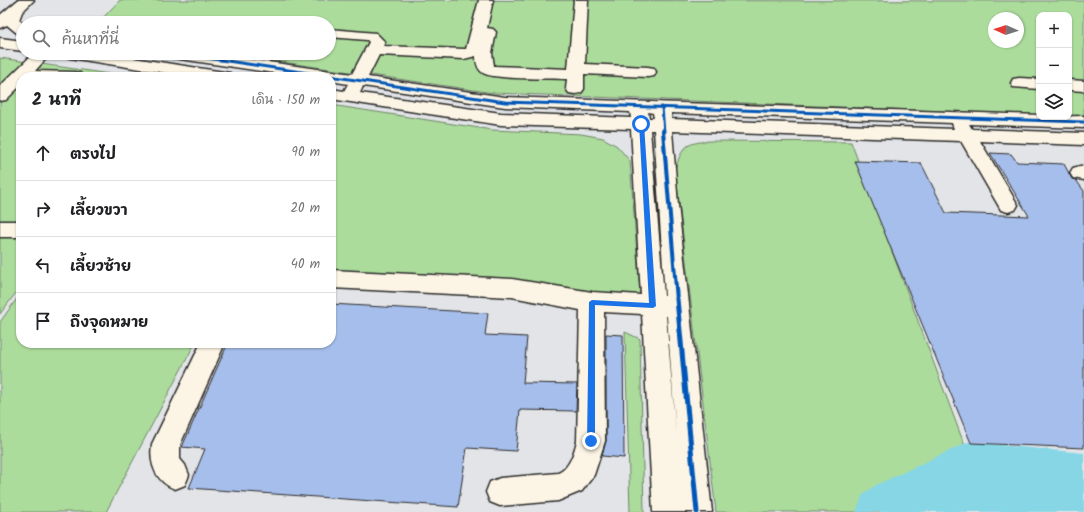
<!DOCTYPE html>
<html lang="th">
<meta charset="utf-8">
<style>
:root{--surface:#fff;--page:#f6f6f6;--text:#202124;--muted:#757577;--line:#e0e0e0}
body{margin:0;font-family:Kalam,"Playpen Sans Thai",sans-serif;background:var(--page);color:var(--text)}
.controls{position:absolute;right:12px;top:12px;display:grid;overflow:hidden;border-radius:8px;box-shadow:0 1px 3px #0004}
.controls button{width:36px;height:36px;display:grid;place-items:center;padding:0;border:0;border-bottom:1px solid var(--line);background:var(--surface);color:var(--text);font:20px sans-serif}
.compass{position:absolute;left:988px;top:12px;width:36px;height:36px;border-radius:50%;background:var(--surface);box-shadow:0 1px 3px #0004;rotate:273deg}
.stop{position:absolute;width:12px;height:12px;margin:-9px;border:3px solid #1a73e8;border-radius:50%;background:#fff}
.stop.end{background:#1a73e8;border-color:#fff;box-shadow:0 1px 4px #0008}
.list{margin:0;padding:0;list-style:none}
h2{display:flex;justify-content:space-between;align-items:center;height:52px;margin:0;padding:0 16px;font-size:17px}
h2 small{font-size:13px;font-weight:400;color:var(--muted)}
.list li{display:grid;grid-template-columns:26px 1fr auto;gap:12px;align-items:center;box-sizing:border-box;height:56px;padding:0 16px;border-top:1px solid var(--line)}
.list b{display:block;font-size:15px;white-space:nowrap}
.list em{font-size:13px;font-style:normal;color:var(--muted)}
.icon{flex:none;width:22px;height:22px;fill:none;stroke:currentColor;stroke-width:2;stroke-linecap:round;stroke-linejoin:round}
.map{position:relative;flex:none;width:1084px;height:512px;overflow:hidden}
.search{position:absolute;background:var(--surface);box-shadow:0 1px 3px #0004;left:16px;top:16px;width:320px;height:44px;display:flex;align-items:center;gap:10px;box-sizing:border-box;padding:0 14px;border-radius:22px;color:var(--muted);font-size:15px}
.panel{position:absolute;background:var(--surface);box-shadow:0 1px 3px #0004;left:16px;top:72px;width:320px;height:276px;border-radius:16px}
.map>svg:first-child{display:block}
.green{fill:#acdc9c;stroke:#6c8464;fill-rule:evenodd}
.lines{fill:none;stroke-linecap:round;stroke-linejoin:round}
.river{fill:#87d6e5;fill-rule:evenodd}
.building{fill:#a6beeb;stroke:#2b2b2b}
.minor-casing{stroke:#2b2b2b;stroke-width:3}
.minor{fill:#fcf5e5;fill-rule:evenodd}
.cycleway-far2-casing{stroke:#fcf5e5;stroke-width:5}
.cycleway-far1-casing{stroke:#fcf5e5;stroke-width:6}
.cycleway-casing{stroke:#fcf5e5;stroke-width:8}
.cycleway-far2{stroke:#0057b8;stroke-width:3}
.cycleway-far1{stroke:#0057b8;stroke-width:4}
.cycleway{stroke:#0057b8;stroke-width:5}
.route{fill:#1a73e8}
</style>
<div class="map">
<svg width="1084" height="512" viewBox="0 0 1084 512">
<rect width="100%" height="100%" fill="#e2e4e7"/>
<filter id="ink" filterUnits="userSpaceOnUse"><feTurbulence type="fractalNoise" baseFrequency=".025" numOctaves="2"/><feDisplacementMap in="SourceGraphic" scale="8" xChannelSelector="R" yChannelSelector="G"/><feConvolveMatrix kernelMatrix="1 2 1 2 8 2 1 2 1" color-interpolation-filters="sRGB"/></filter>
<g filter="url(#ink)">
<g class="green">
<path d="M 120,0 L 1084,1 L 1084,116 L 1069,116 L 1069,15 L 1039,15 L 1039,115 L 494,93 L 220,53 L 329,53 L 329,23 L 98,23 ZM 994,18 L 1018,18 L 1018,42 L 994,42 Z"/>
<path d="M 0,58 L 130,77 L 21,77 L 21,286 L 0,314 Z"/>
<path d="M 331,105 L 492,130 L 581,134 L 603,138 L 617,146 L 630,161 L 640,295 L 331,282 Z"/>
<path d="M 710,141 L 851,142 L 967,452 L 938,482 L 893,502 L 881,512 L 716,512 L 675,169 C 683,146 685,143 710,141 Z"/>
<path d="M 21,293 L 21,343 L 195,343 L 106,512 L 0,512 L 0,322 Z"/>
<path d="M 625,332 L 640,339 L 644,512 L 630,512 Z"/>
</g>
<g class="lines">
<path class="river" d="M 968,442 L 1084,453 L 1084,512 L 928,512 L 929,510 L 925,512 L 856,512 L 863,494 L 876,485 Z"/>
</g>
<g class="building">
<path d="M 990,153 L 1011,154 L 1017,162 L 1064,164 L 1072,179 L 1076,180 L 1084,191 L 1084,448 L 971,443 L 855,161 L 921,163 L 946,213 L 1029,216 Z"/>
<path d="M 331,304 L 488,313 L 485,335 L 527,337 L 523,383 L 577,384 L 576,411 L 520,410 L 516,451 L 467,448 L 458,507 L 189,488 L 205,449 L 182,447 L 228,343 L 331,343 Z"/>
<path d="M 606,334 L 623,335 L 624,458 L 602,456 L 606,441 Z"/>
</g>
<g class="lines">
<defs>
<g id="minor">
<path d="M 18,0 L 34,0 L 22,12 L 19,20 L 23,23 L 23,36 L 18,34 L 7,25 L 0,28 L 0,15 Z"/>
<path d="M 479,0 L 493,0 L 487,28 L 493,29 L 496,32 L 492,53 L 494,66 L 568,69 L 574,0 L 588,0 L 585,64 L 648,67 L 654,68 L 656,72 L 654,76 L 648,77 L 584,74 L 584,89 L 581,93 L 575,94 L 569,93 L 566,89 L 567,79 C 551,78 495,80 483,73 C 477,69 476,62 476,56 L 464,59 L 379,55 L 368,77 L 505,97 L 1039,115 L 1039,117 L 1084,116 L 1084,128 L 969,124 L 972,129 L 1084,133 L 1084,145 L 980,141 L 1018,205 L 1015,210 L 1008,212 L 1001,210 L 961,141 L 672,131 L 678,205 L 712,512 L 653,512 L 642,314 L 604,312 L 605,441 L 594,475 L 582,491 L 558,501 L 500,506 L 490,502 L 486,492 L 490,482 L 500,478 L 558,473 C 570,468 574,452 577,441 L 580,310 L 512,297 L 331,288 L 331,270 L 512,279 L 592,292 L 641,295 L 631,129 L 501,125 L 331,99 L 331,89 L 344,91 L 348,84 L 331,81 L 331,77 L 302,77 L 173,58 L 167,56 L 165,53 L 206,53 L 352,74 L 369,42 L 367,40 L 329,37 L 329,29 L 376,33 L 385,42 L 383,46 L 464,49 L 466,49 ZM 363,86 L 505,107 L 630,112 L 631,118 L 501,113 L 360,93 ZM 648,112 L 653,113 L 654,118 L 649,118 ZM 671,113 L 952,123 L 954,129 L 671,119 ZM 650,130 L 654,130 L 665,296 L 664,296 ZM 666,316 L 667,316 L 676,434 Z"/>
<path d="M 0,38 L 23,41 L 23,51 L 0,48 Z"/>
<path d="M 34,53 L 51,53 L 35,71 L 74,72 L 80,73 L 82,77 L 21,77 L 21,85 L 6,100 L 0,101 L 0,86 Z"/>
<path d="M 62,53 L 101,53 L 224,72 L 230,73 L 232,77 L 192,77 L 70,58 L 64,56 Z"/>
<path d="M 1019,78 L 1039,79 L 1039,89 L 1013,87 L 1011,83 L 1013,79 Z"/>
<path d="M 1069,80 L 1084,81 L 1084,91 L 1069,90 Z"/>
<path d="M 1080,166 L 1084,166 L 1084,180 L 1073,178 L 1070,173 L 1073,168 Z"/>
<rect x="0" y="221" width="21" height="16"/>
<path d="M 201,343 L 225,343 L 180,445 L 180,459 L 185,465 L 189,475 L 185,485 L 175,489 C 156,482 149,464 152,444 Z"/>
</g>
</defs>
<use href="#minor" class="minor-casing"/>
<use href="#minor" class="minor"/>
<defs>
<g id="cycleway-far2">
<path d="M 173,53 L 505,102 L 1084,122"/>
<path d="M 662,107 L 664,132"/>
</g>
<path id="cycleway-far1" d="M 663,131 L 677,300"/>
<path id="cycleway" d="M 677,299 L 697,512"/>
</defs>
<use href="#cycleway-far2" class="cycleway-far2-casing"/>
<use href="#cycleway-far1" class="cycleway-far1-casing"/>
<use href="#cycleway" class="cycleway-casing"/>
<use href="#cycleway-far2" class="cycleway-far2"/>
<use href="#cycleway-far1" class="cycleway-far1"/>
<use href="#cycleway" class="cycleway"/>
</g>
</g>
<path class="route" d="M 639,123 L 644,124 L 656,306 L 653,308 L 595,305 L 595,441 L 591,445 L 587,441 L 589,302 L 592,300 L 649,303 Z"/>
</svg>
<div class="controls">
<button>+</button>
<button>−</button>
<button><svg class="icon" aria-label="layers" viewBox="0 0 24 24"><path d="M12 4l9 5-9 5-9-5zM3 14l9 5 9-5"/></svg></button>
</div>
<svg class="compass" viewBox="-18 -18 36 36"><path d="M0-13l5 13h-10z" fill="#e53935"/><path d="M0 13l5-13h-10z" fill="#757577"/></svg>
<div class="stop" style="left:641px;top:124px"></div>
<div class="stop end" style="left:591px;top:441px"></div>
<div class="search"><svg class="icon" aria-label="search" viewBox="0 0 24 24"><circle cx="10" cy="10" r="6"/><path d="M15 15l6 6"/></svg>ค้นหาที่นี่</div>
<section class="panel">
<h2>2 นาที<small>เดิน · 150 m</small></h2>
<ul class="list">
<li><svg class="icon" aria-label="ahead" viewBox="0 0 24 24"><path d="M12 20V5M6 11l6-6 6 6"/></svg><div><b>ตรงไป</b></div><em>90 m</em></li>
<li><svg class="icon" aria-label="right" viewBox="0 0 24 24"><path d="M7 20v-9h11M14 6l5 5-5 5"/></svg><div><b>เลี้ยวขวา</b></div><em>20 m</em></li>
<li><svg class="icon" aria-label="left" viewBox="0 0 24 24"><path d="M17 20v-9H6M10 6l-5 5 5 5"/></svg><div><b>เลี้ยวซ้าย</b></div><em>40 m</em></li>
<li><svg class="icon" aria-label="arrive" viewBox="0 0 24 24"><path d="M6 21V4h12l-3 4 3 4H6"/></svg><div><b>ถึงจุดหมาย</b></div></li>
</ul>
</section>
</div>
